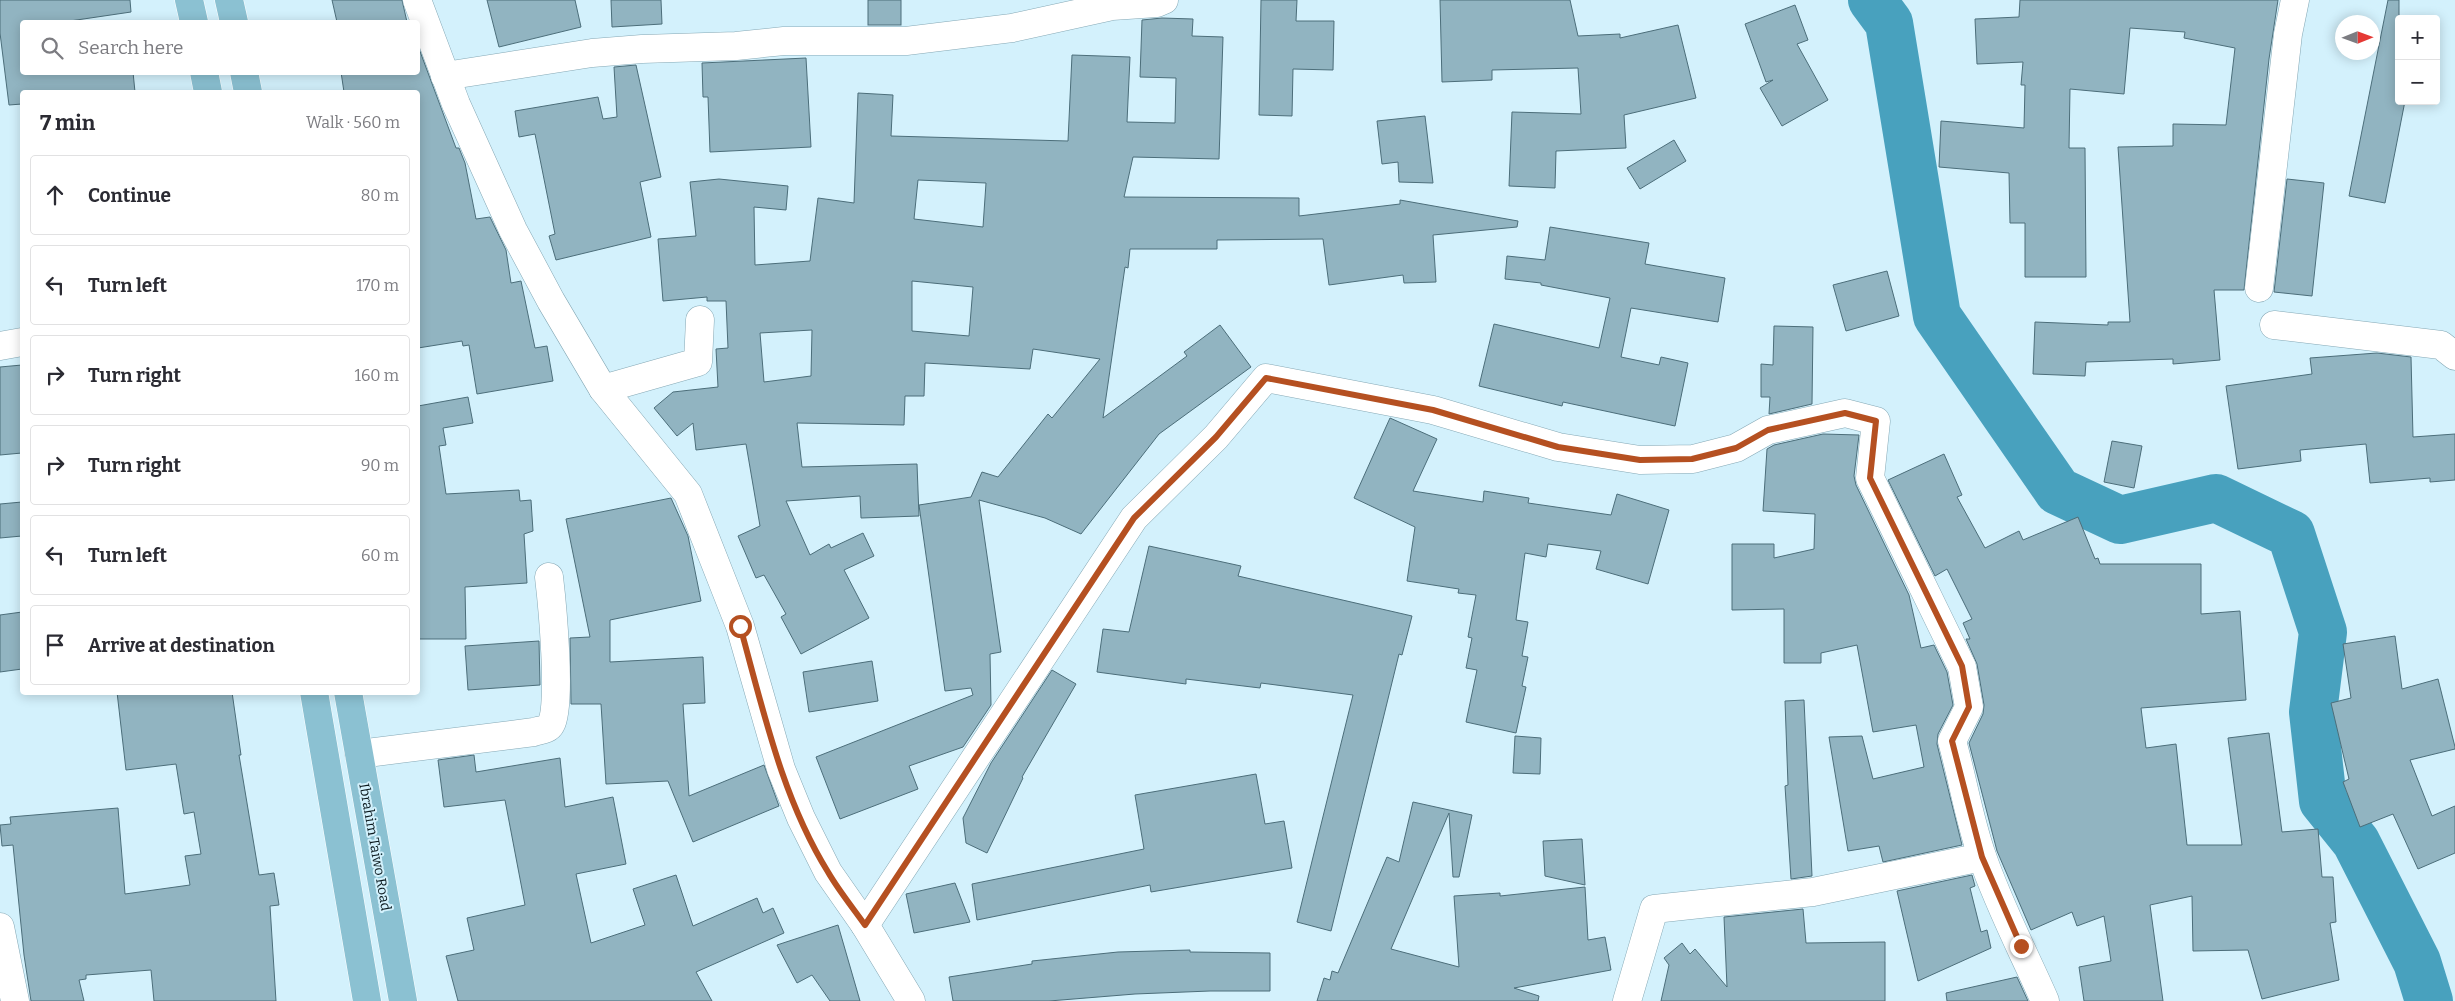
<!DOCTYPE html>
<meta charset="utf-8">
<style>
:root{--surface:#fff;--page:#f7f7f7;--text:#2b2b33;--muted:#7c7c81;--line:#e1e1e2}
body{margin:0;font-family:Bitter,serif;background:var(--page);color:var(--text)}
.controls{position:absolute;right:15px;top:15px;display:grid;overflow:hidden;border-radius:5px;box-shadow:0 2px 12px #0003}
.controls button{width:45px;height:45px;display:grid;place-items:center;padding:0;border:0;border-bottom:1px solid var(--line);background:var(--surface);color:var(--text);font:25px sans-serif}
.compass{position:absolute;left:2335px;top:15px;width:45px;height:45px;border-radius:50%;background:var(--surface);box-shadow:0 2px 12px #0003;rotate:89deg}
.stop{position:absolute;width:15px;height:15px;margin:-11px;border:4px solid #b55021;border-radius:50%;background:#fff}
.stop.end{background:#b55021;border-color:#fff;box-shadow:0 1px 5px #0008}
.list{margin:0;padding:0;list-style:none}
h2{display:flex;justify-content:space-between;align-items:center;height:65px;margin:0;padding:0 20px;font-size:21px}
h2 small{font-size:16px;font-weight:400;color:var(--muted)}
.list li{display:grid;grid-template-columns:32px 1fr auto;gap:15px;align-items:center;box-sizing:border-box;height:80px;margin:0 10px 10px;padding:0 10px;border:1px solid var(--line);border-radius:5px}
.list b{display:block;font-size:19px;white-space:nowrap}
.list em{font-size:16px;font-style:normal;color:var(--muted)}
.icon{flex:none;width:28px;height:28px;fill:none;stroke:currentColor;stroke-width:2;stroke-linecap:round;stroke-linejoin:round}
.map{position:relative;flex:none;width:2455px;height:1001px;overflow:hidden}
.search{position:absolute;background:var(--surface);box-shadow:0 2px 12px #0003;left:20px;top:20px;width:400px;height:55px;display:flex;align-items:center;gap:12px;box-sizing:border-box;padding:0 18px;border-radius:5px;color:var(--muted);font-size:19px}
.panel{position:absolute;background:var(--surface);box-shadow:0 2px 12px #0003;left:20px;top:90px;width:400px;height:605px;border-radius:5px}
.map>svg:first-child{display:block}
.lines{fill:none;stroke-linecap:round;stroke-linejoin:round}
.river{stroke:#48a1be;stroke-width:48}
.building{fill:#91b4c1;stroke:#4c6e7a;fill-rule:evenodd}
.street-casing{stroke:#85a8b5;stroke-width:29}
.primary-casing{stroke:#fff;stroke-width:29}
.street{stroke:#fff;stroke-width:28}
.primary{stroke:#8bc1d2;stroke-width:28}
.route{stroke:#b55021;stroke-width:6}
.labels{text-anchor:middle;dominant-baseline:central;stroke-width:4;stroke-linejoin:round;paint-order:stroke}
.street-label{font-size:14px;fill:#0a181d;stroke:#d3f1fc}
</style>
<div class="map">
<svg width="2455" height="1001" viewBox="0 0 2455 1001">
<rect width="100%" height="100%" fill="#d3f1fc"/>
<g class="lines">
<path class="river" d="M 1872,0 L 1889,23 L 1937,316 L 2058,491 L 2120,520 L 2216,498 L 2291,534 L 2323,632 L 2313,712 L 2323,801 L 2356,842 L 2417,962 L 2429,1001"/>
</g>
<g class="building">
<path d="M 0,0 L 130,0 L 131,12 L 63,22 L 22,22 L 22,72 L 133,72 L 135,92 L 22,92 L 22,104 L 9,105 L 0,33 Z"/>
<path d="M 332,0 L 402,0 L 407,22 L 337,22 Z"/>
<path d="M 487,0 L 575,0 L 581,27 L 499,47 Z"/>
<path d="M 611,0 L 661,0 L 662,24 L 612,27 Z"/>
<rect x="868" y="0" width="33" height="25"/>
<path d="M 1261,0 L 1297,0 L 1296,21 L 1334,21 L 1333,70 L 1293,69 L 1292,116 L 1259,115 Z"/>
<path d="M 1440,0 L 1570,0 L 1578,36 L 1620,34 L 1620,38 L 1678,25 L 1696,98 L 1624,115 L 1626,148 L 1556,151 L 1555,188 L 1509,186 L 1512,112 L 1581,114 L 1578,68 L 1492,70 L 1492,80 L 1442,82 Z"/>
<path d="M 2020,0 L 2278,0 L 2269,59 L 2244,290 L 2214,290 L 2220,360 L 2173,364 L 2173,359 L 2086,362 L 2085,376 L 2033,374 L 2035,322 L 2108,325 L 2108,322 L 2130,322 L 2118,147 L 2173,146 L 2173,124 L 2226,125 L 2235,48 L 2184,38 L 2185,32 L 2130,28 L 2124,94 L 2070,89 L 2069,148 L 2085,148 L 2086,277 L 2025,277 L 2025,223 L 2010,223 L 2009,173 L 1939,167 L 1941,121 L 2024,128 L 2025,85 L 2021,85 L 2023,62 L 1977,64 L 1975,19 L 2019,17 Z"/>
<path d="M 2388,0 L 2399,0 L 2399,101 L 2405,101 L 2385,203 L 2349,196 Z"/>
<path d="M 1795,5 L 1808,40 L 1797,44 L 1828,100 L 1782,126 L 1760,88 L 1773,80 L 1766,82 L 1745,24 Z"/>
<path d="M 1162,18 L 1193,19 L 1192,36 L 1223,37 L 1219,159 L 1133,157 L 1124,197 L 1299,198 L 1299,216 L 1400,204 L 1400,200 L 1518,221 L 1517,227 L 1433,235 L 1436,282 L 1404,283 L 1403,275 L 1329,285 L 1323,239 L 1217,240 L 1217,249 L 1130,249 L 1128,268 L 1125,267 L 1103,418 L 1187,356 L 1184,352 L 1220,325 L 1251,367 L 1159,434 L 1081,534 L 1045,518 L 979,500 L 1001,652 L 990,654 L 991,705 L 963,747 L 909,766 L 918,789 L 840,819 L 816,757 L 973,695 L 971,688 L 945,691 L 919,505 L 971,497 L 982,472 L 998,477 L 1048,414 L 1052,418 L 1100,359 L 1033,349 L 1030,369 L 925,363 L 924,396 L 905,396 L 904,425 L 797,423 L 802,467 L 917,464 L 919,516 L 861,518 L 860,496 L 786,501 L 810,555 L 829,544 L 831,548 L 863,533 L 874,556 L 844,570 L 869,618 L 801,654 L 781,617 L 786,614 L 764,575 L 756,578 L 738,536 L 760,526 L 746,444 L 696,450 L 693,423 L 677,436 L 654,408 L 673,392 L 718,387 L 716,349 L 728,348 L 726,301 L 707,301 L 707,297 L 663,301 L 658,239 L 696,236 L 690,182 L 719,179 L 788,186 L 786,210 L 754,207 L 755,265 L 810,261 L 818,198 L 854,203 L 858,93 L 893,95 L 891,136 L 1068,141 L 1072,55 L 1130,57 L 1127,122 L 1175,123 L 1176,78 L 1140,77 L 1142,20 ZM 918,180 L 986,183 L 983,227 L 914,219 ZM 912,281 L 973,287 L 969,336 L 912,331 ZM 812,330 L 811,376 L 764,382 L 760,333 Z"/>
<path d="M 418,46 L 456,148 L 459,148 L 465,163 L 476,219 L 490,217 L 506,250 L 511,283 L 521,281 L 535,348 L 547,346 L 553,381 L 477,394 L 469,345 L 463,346 L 462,341 L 418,348 L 418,92 L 344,92 L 341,72 L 418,72 Z"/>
<path d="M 806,58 L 811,147 L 710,152 L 708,97 L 703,97 L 702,63 Z"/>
<path d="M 636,65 L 661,177 L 640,182 L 651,237 L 556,260 L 549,236 L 555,234 L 535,134 L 519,137 L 515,111 L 598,97 L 603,119 L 617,117 L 614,67 Z"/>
<path d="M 1425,116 L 1433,183 L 1399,182 L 1398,162 L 1382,164 L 1377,121 Z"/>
<path d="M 1674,140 L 1686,161 L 1640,189 L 1627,168 Z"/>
<path d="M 2287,179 L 2324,183 L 2312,296 L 2274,292 Z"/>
<path d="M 1550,227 L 1649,243 L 1645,264 L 1725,278 L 1718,322 L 1631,308 L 1621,357 L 1659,365 L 1661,357 L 1688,363 L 1675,426 L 1563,402 L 1562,406 L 1479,386 L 1494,324 L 1599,348 L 1610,298 L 1541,285 L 1541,283 L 1505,279 L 1507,256 L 1545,260 Z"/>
<path d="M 1887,271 L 1899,316 L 1846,331 L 1833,285 Z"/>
<path d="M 1774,326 L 1813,327 L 1812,404 L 1769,414 L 1770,397 L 1761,397 L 1761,364 L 1773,365 Z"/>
<path d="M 2377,353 L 2411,357 L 2413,437 L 2455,434 L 2455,480 L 2430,482 L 2430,478 L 2370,483 L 2366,444 L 2300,450 L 2301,461 L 2238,469 L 2226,386 L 2312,374 L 2310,358 Z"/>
<path d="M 22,365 L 22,453 L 0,455 L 0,367 Z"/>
<path d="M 468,397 L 473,423 L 443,428 L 446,445 L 439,446 L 446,494 L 519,490 L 520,501 L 531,500 L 533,531 L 524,534 L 527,583 L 465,587 L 466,639 L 418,639 L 418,406 Z"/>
<path d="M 1390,418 L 1437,439 L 1413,491 L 1483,502 L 1484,491 L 1529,498 L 1528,503 L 1611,515 L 1617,494 L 1669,510 L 1648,584 L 1596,569 L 1601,551 L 1548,544 L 1546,557 L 1525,553 L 1516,620 L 1528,622 L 1522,656 L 1528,657 L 1522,686 L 1526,687 L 1516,733 L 1466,722 L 1477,670 L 1466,668 L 1472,638 L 1468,637 L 1476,595 L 1458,593 L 1459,589 L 1407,581 L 1415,527 L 1354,498 Z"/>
<path d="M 1823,434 L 1859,435 L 1854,476 L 1856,485 L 1909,595 L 1921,648 L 1934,645 L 1947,672 L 1953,705 L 1938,734 L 1937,744 L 1962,845 L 1883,862 L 1879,846 L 1848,851 L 1829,737 L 1862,736 L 1873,779 L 1924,767 L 1916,725 L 1873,732 L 1857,645 L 1821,653 L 1821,663 L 1784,663 L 1784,609 L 1732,610 L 1732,544 L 1774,544 L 1774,558 L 1814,549 L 1815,514 L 1763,511 L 1767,449 L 1774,445 Z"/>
<path d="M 2112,441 L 2142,446 L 2134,488 L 2104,482 Z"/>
<path d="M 1944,454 L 1962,495 L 1957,497 L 1985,548 L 2019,531 L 2023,540 L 2078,517 L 2095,559 L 2098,558 L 2100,564 L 2201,564 L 2201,614 L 2240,611 L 2246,700 L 2141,708 L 2146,748 L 2176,744 L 2187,845 L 2242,845 L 2228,738 L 2269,733 L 2282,832 L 2318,829 L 2322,877 L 2333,877 L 2336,922 L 2330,923 L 2339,980 L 2262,999 L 2248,950 L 2193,951 L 2192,896 L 2150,905 L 2163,1001 L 2084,1001 L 2079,967 L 2111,961 L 2104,916 L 2077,926 L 2072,912 L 2031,930 L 1997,851 L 1969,743 L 1983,714 L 1984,705 L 1977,664 L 1966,639 L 1970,639 L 1963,623 L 1972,619 L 1947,569 L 1935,576 L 1888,480 Z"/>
<path d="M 671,498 L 688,536 L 701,601 L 610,620 L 610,662 L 703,657 L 705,703 L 683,704 L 689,796 L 764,765 L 779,806 L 693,842 L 668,781 L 606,784 L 601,704 L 571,704 L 570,638 L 590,637 L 566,519 Z"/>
<path d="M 22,502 L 22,536 L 0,538 L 0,504 Z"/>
<path d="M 1149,546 L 1241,566 L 1238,576 L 1412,616 L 1402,655 L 1399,654 L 1331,931 L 1297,922 L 1353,695 L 1261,683 L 1260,688 L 1186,679 L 1186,684 L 1097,672 L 1103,629 L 1129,632 Z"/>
<path d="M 22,612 L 22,669 L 0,672 L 0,615 Z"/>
<path d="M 2395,636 L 2402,689 L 2438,679 L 2455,747 L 2455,749 L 2410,760 L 2432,816 L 2455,806 L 2455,853 L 2418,869 L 2393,814 L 2360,827 L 2343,782 L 2349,779 L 2331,703 L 2351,698 L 2343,644 Z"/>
<path d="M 539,641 L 540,685 L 468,690 L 465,646 Z"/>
<path d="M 872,661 L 878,701 L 809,712 L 803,672 Z"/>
<path d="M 1052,670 L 1076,684 L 1022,777 L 1023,778 L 987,853 L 966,843 L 963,818 L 991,763 Z"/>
<path d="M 117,692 L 232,692 L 241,755 L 239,755 L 259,875 L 274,873 L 279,905 L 270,906 L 276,1001 L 154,1001 L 151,970 L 86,975 L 86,979 L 79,980 L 84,1001 L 31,1001 L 24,955 L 13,845 L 2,846 L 0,825 L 11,824 L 10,817 L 118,808 L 125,894 L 190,885 L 185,856 L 201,854 L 194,812 L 184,814 L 176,764 L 126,770 Z"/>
<path d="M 1804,700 L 1812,876 L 1791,879 L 1785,786 L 1788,785 L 1785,701 Z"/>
<path d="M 1515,736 L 1541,738 L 1540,774 L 1513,773 Z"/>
<path d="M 474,755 L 476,772 L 560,758 L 565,807 L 613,797 L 626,864 L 576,874 L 591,943 L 645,925 L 633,889 L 676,875 L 693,926 L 757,898 L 763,913 L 773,908 L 784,933 L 696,972 L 712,1001 L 458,1001 L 446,956 L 474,950 L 467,918 L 525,905 L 505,800 L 444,807 L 438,760 Z"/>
<path d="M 1256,774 L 1265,824 L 1284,821 L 1292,868 L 1151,892 L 1150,885 L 977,920 L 972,884 L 1144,849 L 1135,795 Z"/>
<path d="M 1413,802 L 1472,815 L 1459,877 L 1453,877 L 1449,813 L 1391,949 L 1459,967 L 1454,896 L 1500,893 L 1500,896 L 1585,887 L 1588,940 L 1605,937 L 1611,970 L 1514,988 L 1539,996 L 1538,1001 L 1317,1001 L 1324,978 L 1330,980 L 1332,971 L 1338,973 L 1387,857 L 1399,862 Z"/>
<path d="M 1582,839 L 1585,885 L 1545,876 L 1543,841 Z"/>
<path d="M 1972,875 L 1975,886 L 1970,888 L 1981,932 L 1987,930 L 1991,948 L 1918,981 L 1897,891 Z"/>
<path d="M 955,883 L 970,922 L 914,933 L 906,894 Z"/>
<path d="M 1803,909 L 1806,943 L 1885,942 L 1885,1001 L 1661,1001 L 1669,965 L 1664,958 L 1682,943 L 1690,954 L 1695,949 L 1727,987 L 1724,917 Z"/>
<path d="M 838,925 L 860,1001 L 830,1001 L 812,975 L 797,983 L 777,945 Z"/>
<path d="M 1190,950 L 1190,952 L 1270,953 L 1270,991 L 1210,991 L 1135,994 L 1049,1001 L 953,1001 L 949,977 L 1032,964 L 1032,961 L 1118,952 Z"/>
<path d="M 2017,977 L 2028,1001 L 1947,1001 L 1946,993 Z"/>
</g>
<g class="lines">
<defs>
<g id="street">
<path d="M 417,0 L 456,104 L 513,230 L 551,301 L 603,389 L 688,494 L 740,626 L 781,769 L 801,818 L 828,872 L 865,925 L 911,1001"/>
<path d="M 445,76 L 592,53 L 642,49 L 736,46 L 784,41 L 906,41 L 1012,28 L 1112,6 L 1157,3 L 1164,0"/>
<path d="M 2259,288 L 2288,34 L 2295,0"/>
<path d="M 2274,325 L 2441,345 L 2455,356"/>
<path d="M 0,346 L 22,342"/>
<path d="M 603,389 L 698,362 L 700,320"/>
<path d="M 359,754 L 534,732 C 540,730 548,730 551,724 C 562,706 552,602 549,577"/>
<path d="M 865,925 L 1134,518 L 1216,437 L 1266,378 L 1433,410 L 1558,447 L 1640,460 L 1693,459 L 1736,448 L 1768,430 L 1845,413 L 1876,421 L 1870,478 L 1962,667 L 1969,707 L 1952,741 C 1963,780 1969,819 1982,856 C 1999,906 2024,953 2045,1001"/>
<path d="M 0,927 L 15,1001"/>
<path d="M 1627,1001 L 1654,909 L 1813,892 L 1982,857"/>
</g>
<g id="primary">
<path d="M 189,0 L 194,22"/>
<path d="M 229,0 L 234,22"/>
<path d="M 204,72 L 208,92"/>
<path d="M 244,72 L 248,92"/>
<path d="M 314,692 L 367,1001"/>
<path d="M 348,692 L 403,1001"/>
</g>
</defs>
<use href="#street" class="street-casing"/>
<use href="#primary" class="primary-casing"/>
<use href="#street" class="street"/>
<use href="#primary" class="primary"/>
</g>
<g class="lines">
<path class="route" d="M 740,626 C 763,709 782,798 828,872 C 839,891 853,908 865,925 L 1134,518 L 1216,437 L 1266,378 L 1433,410 L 1558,447 L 1640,460 L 1692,459 L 1736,448 L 1768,430 L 1845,413 L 1876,421 L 1870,478 L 1962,666 L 1969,707 L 1952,741 L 1982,857 L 2021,946"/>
</g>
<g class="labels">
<g class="street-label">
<text transform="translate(375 847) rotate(80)">Ibrahim Taiwo Road</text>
</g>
</g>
</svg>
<div class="controls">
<button>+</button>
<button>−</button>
</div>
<svg class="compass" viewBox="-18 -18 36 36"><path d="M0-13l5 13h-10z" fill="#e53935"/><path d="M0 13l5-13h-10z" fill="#7c7c81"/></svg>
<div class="stop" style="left:740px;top:626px"></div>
<div class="stop end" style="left:2021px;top:946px"></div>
<div class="search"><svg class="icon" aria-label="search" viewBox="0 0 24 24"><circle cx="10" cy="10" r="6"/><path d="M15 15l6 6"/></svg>Search here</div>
<section class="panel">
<h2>7 min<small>Walk · 560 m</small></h2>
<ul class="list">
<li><svg class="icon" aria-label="ahead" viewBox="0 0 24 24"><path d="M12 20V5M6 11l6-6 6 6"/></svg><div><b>Continue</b></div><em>80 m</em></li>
<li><svg class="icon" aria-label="left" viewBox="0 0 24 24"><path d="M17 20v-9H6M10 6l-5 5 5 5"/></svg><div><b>Turn left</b></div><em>170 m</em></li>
<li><svg class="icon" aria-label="right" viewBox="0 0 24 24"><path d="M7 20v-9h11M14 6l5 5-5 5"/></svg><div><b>Turn right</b></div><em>160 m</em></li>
<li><svg class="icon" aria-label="right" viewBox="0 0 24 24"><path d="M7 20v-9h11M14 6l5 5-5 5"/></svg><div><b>Turn right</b></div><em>90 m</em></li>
<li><svg class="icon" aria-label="left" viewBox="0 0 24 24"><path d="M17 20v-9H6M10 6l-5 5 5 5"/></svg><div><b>Turn left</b></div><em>60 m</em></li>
<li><svg class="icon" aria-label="arrive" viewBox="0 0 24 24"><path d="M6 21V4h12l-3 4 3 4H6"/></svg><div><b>Arrive at destination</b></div></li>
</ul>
</section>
</div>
